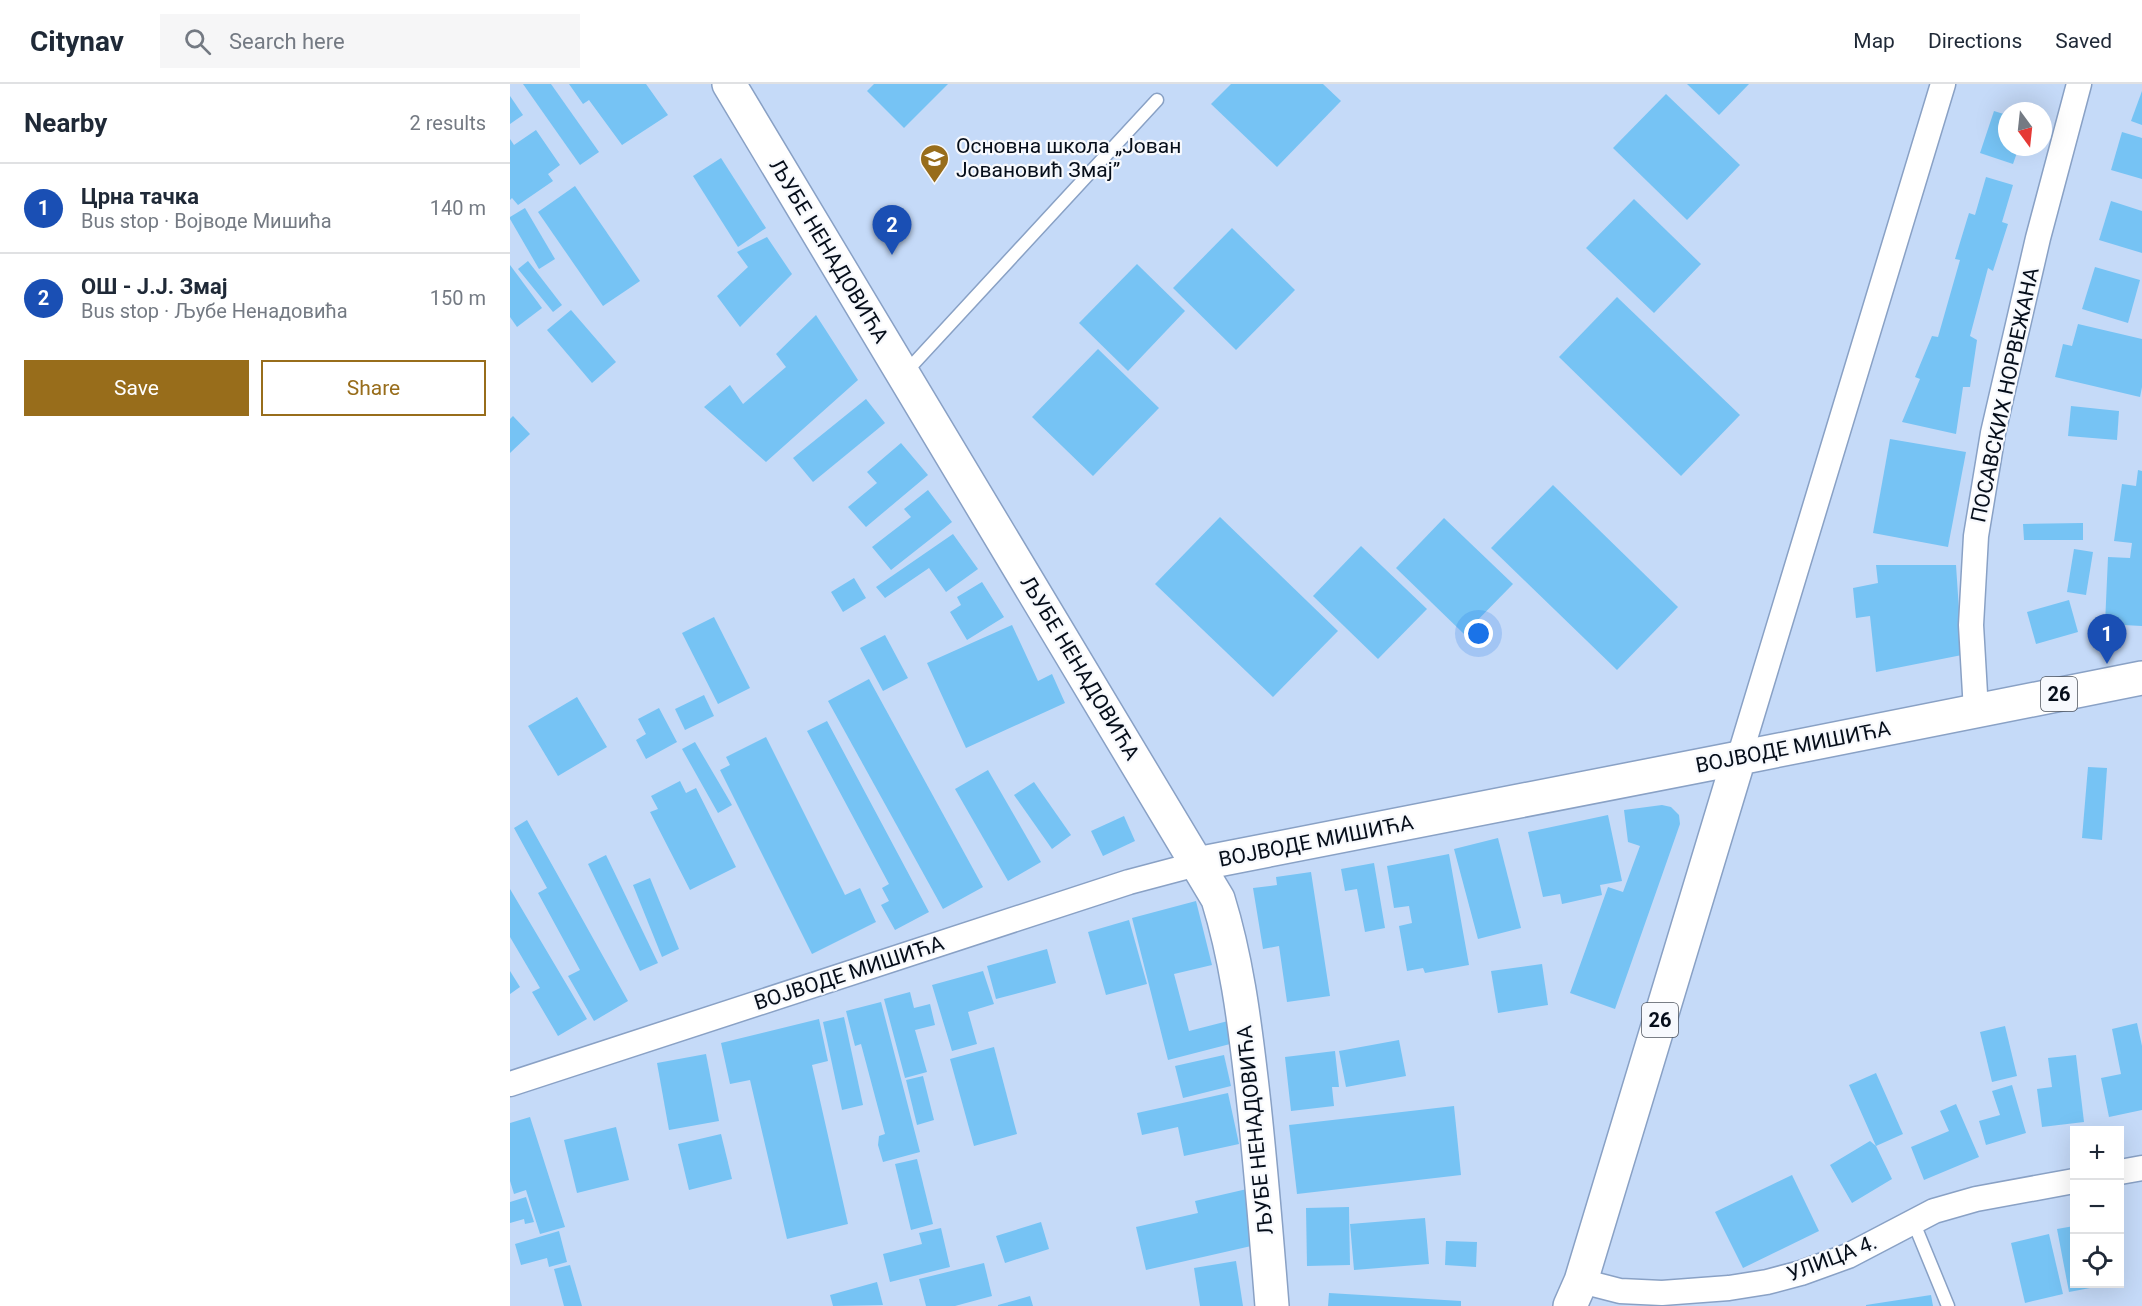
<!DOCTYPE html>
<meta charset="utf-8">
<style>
:root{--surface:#fff;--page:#f6f6f7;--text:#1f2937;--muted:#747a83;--line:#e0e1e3;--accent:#986d1b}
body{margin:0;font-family:Roboto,sans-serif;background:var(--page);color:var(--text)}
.controls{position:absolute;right:18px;bottom:18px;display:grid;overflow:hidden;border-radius:0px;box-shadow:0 6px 24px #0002}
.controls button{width:54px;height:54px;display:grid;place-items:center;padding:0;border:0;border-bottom:2px solid var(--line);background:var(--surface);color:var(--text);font:30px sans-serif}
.compass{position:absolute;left:1488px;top:18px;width:54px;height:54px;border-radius:50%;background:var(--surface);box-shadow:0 6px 24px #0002;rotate:165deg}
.you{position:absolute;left:969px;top:550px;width:21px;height:21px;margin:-15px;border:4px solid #fff;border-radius:50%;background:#1a73e8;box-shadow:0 0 0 9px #1a73e833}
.badge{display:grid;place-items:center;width:39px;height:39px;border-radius:50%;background:var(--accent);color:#fff;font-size:20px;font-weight:700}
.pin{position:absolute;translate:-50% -50px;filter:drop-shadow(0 2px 3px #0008)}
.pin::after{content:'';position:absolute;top:32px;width:21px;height:18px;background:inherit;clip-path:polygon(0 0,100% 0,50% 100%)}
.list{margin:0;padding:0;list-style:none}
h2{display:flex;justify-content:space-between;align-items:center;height:78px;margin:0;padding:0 24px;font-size:26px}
h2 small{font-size:20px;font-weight:400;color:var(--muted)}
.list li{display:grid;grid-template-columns:39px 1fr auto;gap:18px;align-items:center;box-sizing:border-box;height:90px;padding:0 24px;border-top:2px solid var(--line)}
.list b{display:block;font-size:22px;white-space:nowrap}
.list p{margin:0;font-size:20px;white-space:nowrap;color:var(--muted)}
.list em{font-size:20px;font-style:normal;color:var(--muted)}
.actions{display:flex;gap:12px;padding:18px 24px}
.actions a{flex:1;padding:14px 0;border:2px solid var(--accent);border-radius:0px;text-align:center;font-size:21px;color:var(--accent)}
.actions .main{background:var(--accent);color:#fff}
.icon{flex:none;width:33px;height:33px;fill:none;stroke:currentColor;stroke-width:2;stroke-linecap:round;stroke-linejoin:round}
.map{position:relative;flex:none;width:1632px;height:1222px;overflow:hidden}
header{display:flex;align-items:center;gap:36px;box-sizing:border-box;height:84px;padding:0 30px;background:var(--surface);border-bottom:2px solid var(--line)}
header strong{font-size:28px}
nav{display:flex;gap:33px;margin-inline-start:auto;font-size:21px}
.search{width:420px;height:54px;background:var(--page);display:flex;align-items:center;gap:15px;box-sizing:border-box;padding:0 21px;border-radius:0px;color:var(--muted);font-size:22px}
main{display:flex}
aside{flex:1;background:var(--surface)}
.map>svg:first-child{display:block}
.building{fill:#76c3f4}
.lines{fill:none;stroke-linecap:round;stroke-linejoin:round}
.lane-casing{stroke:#89a1c5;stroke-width:15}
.street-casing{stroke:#89a1c5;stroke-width:27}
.secondary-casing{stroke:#89a1c5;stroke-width:36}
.primary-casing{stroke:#89a1c5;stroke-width:36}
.lane{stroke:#fff;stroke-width:12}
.street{stroke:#fff;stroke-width:24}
.secondary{stroke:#fff;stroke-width:33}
.primary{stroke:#fff;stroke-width:33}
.labels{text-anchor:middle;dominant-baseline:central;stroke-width:4.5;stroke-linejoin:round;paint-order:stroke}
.shield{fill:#f7f9fd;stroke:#4e545e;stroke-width:1.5}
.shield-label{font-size:20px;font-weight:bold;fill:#060e1a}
.poi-label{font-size:21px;fill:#060e1a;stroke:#f7f9fd;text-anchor:start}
.street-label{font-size:21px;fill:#060e1a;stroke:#f7f9fd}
</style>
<header>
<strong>Citynav</strong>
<div class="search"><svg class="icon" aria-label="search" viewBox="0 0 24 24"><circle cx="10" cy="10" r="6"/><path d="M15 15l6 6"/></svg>Search here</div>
<nav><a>Map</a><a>Directions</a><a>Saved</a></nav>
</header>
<main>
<aside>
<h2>Nearby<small>2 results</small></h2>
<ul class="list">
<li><span class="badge" style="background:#1a4fb4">1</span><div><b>Црна тачка</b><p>Bus stop · Војводе Мишића</p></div><em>140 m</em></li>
<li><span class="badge" style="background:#1a4fb4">2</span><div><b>ОШ - Ј.Ј. Змај</b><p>Bus stop · Љубе Ненадовића</p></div><em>150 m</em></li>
</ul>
<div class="actions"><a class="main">Save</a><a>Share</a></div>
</aside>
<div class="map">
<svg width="1632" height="1222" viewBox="0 0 1632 1222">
<rect width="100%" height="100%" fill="#c5daf8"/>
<g class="building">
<path d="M 13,0 L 41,0 L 89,68 L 70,81 Z"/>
<path d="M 59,0 L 136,0 L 158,31 L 112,61 L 79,16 L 73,20 Z"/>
<path d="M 364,0 L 438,0 L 394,44 L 357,7 Z"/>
<path d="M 721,0 L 813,0 L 831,17 L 767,83 L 701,20 Z"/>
<path d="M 1177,0 L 1239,0 L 1209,31 Z"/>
<path d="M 1632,7 L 1632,41 L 1621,37 Z"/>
<path d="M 1156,10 L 1230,81 L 1177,136 L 1103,64 Z"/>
<path d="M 0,12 L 13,31 L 0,40 Z"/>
<path d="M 1484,27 L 1497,31 L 1497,63 L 1509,63 L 1503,80 L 1470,69 Z"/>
<path d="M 26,46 L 50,81 L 38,90 L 43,97 L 8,121 L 2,114 L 0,116 L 0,55 L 4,61 Z"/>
<path d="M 1612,48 L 1632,54 L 1632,95 L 1601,86 Z"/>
<path d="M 211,74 L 256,144 L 228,163 L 183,92 Z"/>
<path d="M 1476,93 L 1503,101 L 1492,138 L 1498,140 L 1483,187 L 1478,184 L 1460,252 L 1467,256 L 1460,303 L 1453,303 L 1446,350 L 1392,338 L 1410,295 L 1405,293 L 1422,252 L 1428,253 L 1450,176 L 1445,175 L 1459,129 L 1465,131 Z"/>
<path d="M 65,102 L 130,197 L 93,222 L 28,128 Z"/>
<path d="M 1124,115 L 1191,180 L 1144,229 L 1076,164 Z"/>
<path d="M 1601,117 L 1632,127 L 1632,169 L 1589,156 Z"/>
<path d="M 15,124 L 45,175 L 29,185 L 0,135 L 0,133 Z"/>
<path d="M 722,144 L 785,206 L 726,266 L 663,204 Z"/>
<path d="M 257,153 L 282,190 L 230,243 L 207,212 L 238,183 L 227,168 Z"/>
<path d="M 18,177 L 52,221 L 43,228 L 8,185 Z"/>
<path d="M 627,180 L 675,227 L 618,287 L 569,239 Z"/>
<path d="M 0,181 L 32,224 L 7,243 L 0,233 Z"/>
<path d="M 1585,183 L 1630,196 L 1618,239 L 1572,225 Z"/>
<path d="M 1107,213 L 1230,331 L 1171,392 L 1049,273 Z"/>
<path d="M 61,226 L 106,278 L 82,299 L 37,246 Z"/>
<path d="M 306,231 L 348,296 L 256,378 L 194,323 L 220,301 L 233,320 L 276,283 L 266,270 Z"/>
<path d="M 1568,240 L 1632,255 L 1632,303 L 1630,313 L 1545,293 L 1553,260 L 1562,262 Z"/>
<path d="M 588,265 L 649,324 L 583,392 L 522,333 Z"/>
<path d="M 356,315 L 375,339 L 303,398 L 283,374 Z"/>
<path d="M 1561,322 L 1609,327 L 1607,356 L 1558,352 Z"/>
<path d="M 3,332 L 20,350 L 0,369 L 0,335 Z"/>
<path d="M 1380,355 L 1456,368 L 1438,463 L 1363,449 Z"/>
<path d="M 391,359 L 418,391 L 356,443 L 338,423 L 367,399 L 357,388 Z"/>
<path d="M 1628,386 L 1632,387 L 1632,542 L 1595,540 L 1598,473 L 1620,474 L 1622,459 L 1604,457 L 1612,400 L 1626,402 Z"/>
<path d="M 1043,401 L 1168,523 L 1107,586 L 981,464 Z"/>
<path d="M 418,406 L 442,438 L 381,486 L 362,463 L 401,433 L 394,425 Z"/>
<path d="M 710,433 L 828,547 L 763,613 L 645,500 Z"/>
<path d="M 934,434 L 1003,500 L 954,550 L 886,484 Z"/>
<path d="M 1573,439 L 1573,456 L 1514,456 L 1513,440 Z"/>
<path d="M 443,450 L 468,485 L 436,508 L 419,484 L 375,514 L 366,503 Z"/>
<path d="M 851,462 L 917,525 L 868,575 L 803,512 Z"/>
<path d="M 1564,465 L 1583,468 L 1576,511 L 1557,508 Z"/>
<path d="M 1366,481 L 1446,481 L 1452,571 L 1366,588 L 1360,532 L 1346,534 L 1343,504 L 1368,499 Z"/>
<path d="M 344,494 L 356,514 L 333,528 L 321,508 Z"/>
<path d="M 472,498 L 494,533 L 457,556 L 440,528 L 451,521 L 447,513 Z"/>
<path d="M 1559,516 L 1568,548 L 1526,560 L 1517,528 Z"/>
<path d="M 204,533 L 240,604 L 208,620 L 172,549 Z"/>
<path d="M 502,541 L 528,597 L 542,590 L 555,619 L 456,664 L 417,579 Z"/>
<path d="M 375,551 L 398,594 L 373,607 L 350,564 Z"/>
<path d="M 359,595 L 473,803 L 433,825 L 318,617 Z"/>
<path d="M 194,611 L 204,632 L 175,646 L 165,625 Z"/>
<path d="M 67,613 L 97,663 L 48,692 L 18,642 Z"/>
<path d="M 149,624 L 167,658 L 136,675 L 126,656 L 136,650 L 128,635 Z"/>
<path d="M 317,637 L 419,828 L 385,846 L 371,821 L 379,817 L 372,804 L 379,800 L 297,647 Z"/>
<path d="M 256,653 L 335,811 L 350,804 L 366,838 L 302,870 L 210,686 L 220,681 L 216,673 Z"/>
<path d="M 185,658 L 222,721 L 208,729 L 172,665 Z"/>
<path d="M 1578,683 L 1597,684 L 1592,756 L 1572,754 Z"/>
<path d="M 478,686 L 531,778 L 498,797 L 445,705 Z"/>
<path d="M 170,697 L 176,709 L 186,704 L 226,783 L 180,806 L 140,728 L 148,725 L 141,712 Z"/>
<path d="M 524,698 L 561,751 L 542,765 L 504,711 Z"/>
<path d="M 1152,721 L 1161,723 L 1169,731 L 1170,740 L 1105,925 L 1060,909 L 1098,803 L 1113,808 L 1130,762 L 1118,758 L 1114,726 Z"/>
<path d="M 1098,731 L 1112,797 L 1090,801 L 1092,811 L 1052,820 L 1050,810 L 1033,813 L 1018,748 Z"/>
<path d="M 614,732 L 625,757 L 593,772 L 581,747 Z"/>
<path d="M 17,736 L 118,917 L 84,937 L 58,892 L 70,886 L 28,809 L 37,804 L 4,744 Z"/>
<path d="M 988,754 L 1011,844 L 968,855 L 944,765 Z"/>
<path d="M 939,770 L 959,881 L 915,889 L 913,884 L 897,887 L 889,842 L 902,839 L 899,822 L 884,824 L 877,782 Z"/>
<path d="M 96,771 L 148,879 L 130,887 L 78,780 Z"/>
<path d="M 864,779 L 875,844 L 855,848 L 847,805 L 835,807 L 831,785 Z"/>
<path d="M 801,788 L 820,912 L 777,918 L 769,862 L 753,865 L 743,804 L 767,801 L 766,793 Z"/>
<path d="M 140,794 L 169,865 L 152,873 L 123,801 Z"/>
<path d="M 0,805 L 77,935 L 48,952 L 22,908 L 30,904 L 0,853 Z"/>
<path d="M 686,817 L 702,881 L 664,890 L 679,947 L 718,937 L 724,959 L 658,976 L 622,834 Z"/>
<path d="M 619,836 L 637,900 L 596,911 L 578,848 Z"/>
<path d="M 537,865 L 546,899 L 486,915 L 477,882 Z"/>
<path d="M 1032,880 L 1038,921 L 988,929 L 981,887 Z"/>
<path d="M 0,887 L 10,903 L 0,910 Z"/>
<path d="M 473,887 L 484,920 L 458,928 L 467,960 L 442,967 L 422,901 Z"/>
<path d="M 400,908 L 404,924 L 420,920 L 425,941 L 405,946 L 417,988 L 395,994 L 374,915 Z"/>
<path d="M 371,918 L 410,1068 L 373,1078 L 368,1061 L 369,1052 L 375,1050 L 351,960 L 345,962 L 336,927 Z"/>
<path d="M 334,933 L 353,1021 L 332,1026 L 313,938 Z"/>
<path d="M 309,935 L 318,977 L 302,981 L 338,1140 L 277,1155 L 240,996 L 220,1000 L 211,959 Z"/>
<path d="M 1627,939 L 1632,962 L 1632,1026 L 1599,1033 L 1591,994 L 1611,990 L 1602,945 Z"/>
<path d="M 1495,942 L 1507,992 L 1482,998 L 1470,948 Z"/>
<path d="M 889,956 L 896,992 L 836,1003 L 829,967 Z"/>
<path d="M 484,963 L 507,1050 L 464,1062 L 440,975 Z"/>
<path d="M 825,967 L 829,1003 L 822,1003 L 824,1022 L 781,1027 L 775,973 Z"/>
<path d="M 196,970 L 209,1037 L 159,1046 L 147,979 Z"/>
<path d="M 714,971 L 721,1002 L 673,1014 L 665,982 Z"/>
<path d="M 1566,971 L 1574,1038 L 1532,1043 L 1527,1005 L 1542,1003 L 1538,974 Z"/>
<path d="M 1366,989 L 1393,1050 L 1366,1062 L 1382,1095 L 1342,1119 L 1320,1081 L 1360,1057 L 1366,1062 L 1339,1001 Z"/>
<path d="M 413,992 L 424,1036 L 407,1041 L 396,996 Z"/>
<path d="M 1502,1001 L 1516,1049 L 1476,1061 L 1469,1037 L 1490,1031 L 1482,1007 Z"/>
<path d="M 718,1009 L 729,1060 L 674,1072 L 668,1043 L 632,1051 L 627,1029 Z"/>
<path d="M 1446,1020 L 1469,1073 L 1414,1096 L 1401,1063 L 1439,1047 L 1430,1027 Z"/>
<path d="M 944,1022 L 951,1091 L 787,1110 L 779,1041 Z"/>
<path d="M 20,1033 L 55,1143 L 30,1150 L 16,1106 L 4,1110 L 0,1097 L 0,1039 Z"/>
<path d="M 106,1043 L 119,1096 L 67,1109 L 54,1056 Z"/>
<path d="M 211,1050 L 222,1095 L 179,1106 L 168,1060 Z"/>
<path d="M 407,1075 L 423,1140 L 401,1146 L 385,1080 Z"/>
<path d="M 1282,1091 L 1309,1147 L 1233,1184 L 1205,1128 Z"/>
<path d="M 737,1105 L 750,1160 L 636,1186 L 626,1143 L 688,1129 L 685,1117 Z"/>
<path d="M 16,1113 L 24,1138 L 15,1140 L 14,1135 L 0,1139 L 0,1118 Z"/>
<path d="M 839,1123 L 840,1181 L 797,1182 L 796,1124 Z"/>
<path d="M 915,1134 L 919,1180 L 844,1186 L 840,1140 Z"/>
<path d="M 531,1138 L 539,1165 L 495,1179 L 486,1152 Z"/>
<path d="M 1564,1142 L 1564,1200 L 1596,1201 L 1559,1208 L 1547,1145 Z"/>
<path d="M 431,1144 L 440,1183 L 380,1198 L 373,1170 L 412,1160 L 409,1149 Z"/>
<path d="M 49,1147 L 57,1178 L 39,1183 L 37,1174 L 11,1181 L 5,1160 Z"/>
<path d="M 1539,1150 L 1553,1210 L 1515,1219 L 1501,1159 Z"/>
<path d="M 936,1157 L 967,1158 L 966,1183 L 935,1181 Z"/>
<path d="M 726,1177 L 733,1222 L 690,1222 L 684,1184 Z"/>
<path d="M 474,1179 L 482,1212 L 445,1222 L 416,1222 L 409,1195 Z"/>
<path d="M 60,1181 L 72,1222 L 54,1222 L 44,1185 Z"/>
<path d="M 367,1198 L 373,1221 L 323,1222 L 320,1211 Z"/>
<path d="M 819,1209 L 951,1217 L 951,1222 L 818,1222 Z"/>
<path d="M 1421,1211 L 1423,1222 L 1356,1222 L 1356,1221 Z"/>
<path d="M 520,1212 L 523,1222 L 488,1222 L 488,1221 Z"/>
</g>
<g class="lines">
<defs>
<g id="lane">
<path d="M 395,289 L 647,16"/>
<path d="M 1403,1137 L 1438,1222"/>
</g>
<g id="street">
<path d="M 1466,627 L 1461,541 L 1466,452 L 1483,349 L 1528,154 L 1569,0"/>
<path d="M 1229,674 L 1433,0"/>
<path d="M 0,1000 L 619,798 L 687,780"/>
<path d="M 1610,1088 L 1632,1084"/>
<path d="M 1071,1197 L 1110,1207 L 1152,1209 L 1219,1204 L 1257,1198 L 1291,1189 L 1338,1172 L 1424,1127 L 1466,1115 L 1564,1097"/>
</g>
<g id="secondary">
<path d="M 219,0 L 708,815 C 726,873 734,934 741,994 C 750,1070 756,1146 762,1222"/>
<path d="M 687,780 L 1229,674"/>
</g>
<path id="primary" d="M 1060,1222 L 1071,1197 L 1229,674 L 1632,594"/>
</defs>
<use href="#lane" class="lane-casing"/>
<use href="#street" class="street-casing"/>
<use href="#secondary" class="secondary-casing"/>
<use href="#primary" class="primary-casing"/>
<use href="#lane" class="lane"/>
<use href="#street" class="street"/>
<use href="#secondary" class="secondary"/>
<use href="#primary" class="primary"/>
</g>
<defs>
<symbol id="school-pin" viewBox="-11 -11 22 30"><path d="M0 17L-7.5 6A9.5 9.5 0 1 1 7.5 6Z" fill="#986d1b" stroke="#f7f9fd"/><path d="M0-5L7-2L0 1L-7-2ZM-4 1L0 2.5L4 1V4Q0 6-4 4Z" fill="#fff"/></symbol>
</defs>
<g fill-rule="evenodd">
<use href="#school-pin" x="408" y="58" width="33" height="45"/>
</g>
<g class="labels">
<g class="shield">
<rect x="1531" y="593" width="36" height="34" rx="4.5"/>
<rect x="1132" y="919" width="36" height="34" rx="4.5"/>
</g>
<g class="shield-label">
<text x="1549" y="610">26</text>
<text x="1150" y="936">26</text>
</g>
<g class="poi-label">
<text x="446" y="62">Основна школа „Јован<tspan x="446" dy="24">Јовановић Змај”</tspan></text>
</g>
<g class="street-label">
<text transform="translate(319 167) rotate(59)">ЉУБЕ НЕНАДОВИЋА</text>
<text transform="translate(1495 311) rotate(-78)">ПОСАВСКИХ НОРВЕЖАНА</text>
<text transform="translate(570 584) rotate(59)">ЉУБЕ НЕНАДОВИЋА</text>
<text transform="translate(1283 663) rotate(-11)">ВОЈВОДЕ МИШИЋА</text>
<text transform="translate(806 757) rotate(-11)">ВОЈВОДЕ МИШИЋА</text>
<text transform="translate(339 889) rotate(-18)">ВОЈВОДЕ МИШИЋА</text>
<text transform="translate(745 1046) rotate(-96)">ЉУБЕ НЕНАДОВИЋА</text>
<text transform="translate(1322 1174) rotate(-21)">УЛИЦА 4.</text>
</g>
</g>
</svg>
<div class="controls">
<button>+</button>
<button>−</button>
<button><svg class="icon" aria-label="locate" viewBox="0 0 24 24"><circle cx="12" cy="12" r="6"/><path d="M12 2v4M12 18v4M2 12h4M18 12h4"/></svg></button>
</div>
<svg class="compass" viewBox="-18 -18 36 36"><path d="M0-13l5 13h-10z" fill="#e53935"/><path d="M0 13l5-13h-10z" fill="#747a83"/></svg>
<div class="you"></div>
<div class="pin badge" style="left:1597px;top:580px;background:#1a4fb4">1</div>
<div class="pin badge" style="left:382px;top:171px;background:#1a4fb4">2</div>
</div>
</main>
